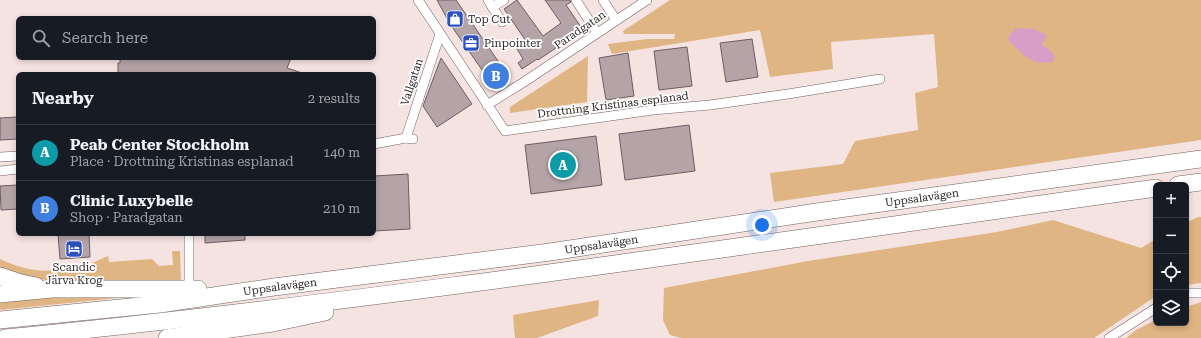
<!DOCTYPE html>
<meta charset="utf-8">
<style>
:root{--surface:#171b24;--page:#20242c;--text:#f1f3f6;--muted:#9ea1a6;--line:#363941;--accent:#d93025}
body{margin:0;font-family:"Roboto Serif",serif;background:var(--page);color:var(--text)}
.controls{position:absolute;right:12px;bottom:12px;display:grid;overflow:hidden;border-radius:6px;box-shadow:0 2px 6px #0003}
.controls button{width:36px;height:36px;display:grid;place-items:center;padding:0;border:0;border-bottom:1px solid var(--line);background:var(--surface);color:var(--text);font:20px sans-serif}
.you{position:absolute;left:762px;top:225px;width:14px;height:14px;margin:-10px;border:3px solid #fff;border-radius:50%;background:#1a73e8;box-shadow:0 0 0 6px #1a73e833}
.badge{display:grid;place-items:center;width:26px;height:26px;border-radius:50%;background:var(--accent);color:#fff;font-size:13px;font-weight:700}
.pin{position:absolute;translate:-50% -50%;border:2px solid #fff;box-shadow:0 1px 4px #0006}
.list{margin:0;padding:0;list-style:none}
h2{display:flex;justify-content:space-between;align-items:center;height:52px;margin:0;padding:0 16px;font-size:17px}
h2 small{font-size:13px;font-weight:400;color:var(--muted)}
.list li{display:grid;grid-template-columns:26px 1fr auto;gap:12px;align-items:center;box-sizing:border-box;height:56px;padding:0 16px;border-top:1px solid var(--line)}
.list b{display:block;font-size:15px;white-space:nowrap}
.list p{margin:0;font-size:13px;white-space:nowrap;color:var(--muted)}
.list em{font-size:13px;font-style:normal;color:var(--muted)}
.icon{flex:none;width:22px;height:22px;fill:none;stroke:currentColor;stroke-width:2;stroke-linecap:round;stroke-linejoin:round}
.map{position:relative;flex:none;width:1201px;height:338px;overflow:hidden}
.search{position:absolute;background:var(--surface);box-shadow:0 2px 6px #0003;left:16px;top:16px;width:360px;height:44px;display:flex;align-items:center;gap:10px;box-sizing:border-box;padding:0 14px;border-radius:6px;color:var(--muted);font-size:15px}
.panel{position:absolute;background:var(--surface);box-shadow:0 2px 6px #0003;left:16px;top:72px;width:360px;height:164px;border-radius:6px}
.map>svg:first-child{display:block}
.green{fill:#dfb583}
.water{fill:#d89ec8}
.building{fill:#b4a4a8;stroke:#6c5d61}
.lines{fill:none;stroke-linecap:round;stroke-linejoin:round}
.street-casing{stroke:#70605f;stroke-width:10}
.highway-casing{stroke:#70605f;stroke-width:18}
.street{stroke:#fff;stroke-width:9}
.highway{stroke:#fff;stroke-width:17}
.labels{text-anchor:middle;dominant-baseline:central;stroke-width:3.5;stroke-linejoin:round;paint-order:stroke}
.poi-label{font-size:11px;fill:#2d2726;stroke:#fff;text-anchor:start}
.street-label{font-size:11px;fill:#2d2726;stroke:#fff}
</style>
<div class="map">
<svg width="1201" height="338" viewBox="0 0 1201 338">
<rect width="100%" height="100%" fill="#f5e3e1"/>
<g class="green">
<path d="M 670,0 L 1201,0 L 1201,140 L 774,202 L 770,173 L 843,164 L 855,141 L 918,130 L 915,93 L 938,87 L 934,34 L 831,42 L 833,69 L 770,77 L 760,30 L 612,54 L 608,44 L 647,39 L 674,39 L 675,34 L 624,34 L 623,31 Z"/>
<path d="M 588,56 L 587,102 L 510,113 L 510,107 Z"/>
<path d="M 1198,217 L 1201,217 L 1201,283 L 1186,285 L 1186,223 Z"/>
<path d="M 1053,220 L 1141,248 L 1156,239 L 1156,296 L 1094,338 L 681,338 L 670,335 L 663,320 L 664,288 L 808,261 L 997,232 Z"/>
<path d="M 172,251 L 180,251 L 181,282 L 46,280 L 26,277 L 0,270 L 0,259 C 17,267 36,273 55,270 C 59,270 61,266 65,264 L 66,267 L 90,265 L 91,267 L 92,263 L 108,256 L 109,262 L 152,259 L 159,266 L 173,265 Z"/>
<path d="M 117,296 L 117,298 L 0,310 L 0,301 L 45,298 Z"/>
<path d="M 599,300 L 598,316 L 537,338 L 515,338 L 513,315 Z"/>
<path d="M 1201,302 L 1201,338 L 1126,338 L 1136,330 L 1156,320 L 1156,323 L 1186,323 L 1186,307 Z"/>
</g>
<path class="water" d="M 1016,28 L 1034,29 L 1047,35 L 1043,42 L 1043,46 L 1050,50 L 1055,57 L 1052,62 C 1030,66 1022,53 1007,39 Z"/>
<g class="building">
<path d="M 437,0 L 456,0 L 509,77 L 494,87 L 450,24 Z"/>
<path d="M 517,0 L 543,36 L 561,23 L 545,0 L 570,0 L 571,2 L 566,5 L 583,30 L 538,60 L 537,59 L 522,69 L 518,63 L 523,59 L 516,47 L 526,41 L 504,9 Z"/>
<path d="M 752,39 L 758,77 L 726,82 L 720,43 Z"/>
<path d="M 687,47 L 692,86 L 659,90 L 654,51 Z"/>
<path d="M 628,53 L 634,96 L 606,100 L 599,58 Z"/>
<path d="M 120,58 L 291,58 L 287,68 L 302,73 L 118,74 L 118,63 L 120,63 Z"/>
<path d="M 441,58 L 472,104 L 437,127 L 423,106 Z"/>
<path d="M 18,117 L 18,139 L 0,140 L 0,118 Z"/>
<path d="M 689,125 L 695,171 L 625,180 L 619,134 Z"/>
<path d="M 596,136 L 602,185 L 531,194 L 525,145 Z"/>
<path d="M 408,174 L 410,229 L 374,231 L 374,176 Z"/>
<path d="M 18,185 L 18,209 L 1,210 L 0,186 Z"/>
<path d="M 58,234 L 89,234 L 90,257 L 60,259 Z"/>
<path d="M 205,234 L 245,234 L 245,240 L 205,243 Z"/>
</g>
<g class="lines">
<defs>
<g id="street">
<path d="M 418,0 L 505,131 L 653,110 L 710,105 L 788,94 L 880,79"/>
<path d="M 488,0 L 502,22"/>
<path d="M 576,0 L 597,33"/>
<path d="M 603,0 L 616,20"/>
<path d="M 492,7 L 504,0"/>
<path d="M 487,105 L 524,82 L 647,0"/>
<path d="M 406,138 L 440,34"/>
<path d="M 374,144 L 406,138 L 413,139"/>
<path d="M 0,157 L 18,156"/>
<path d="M 0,171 L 18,169"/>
<path d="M 189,234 L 189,280"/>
<path d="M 1186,294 L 1190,293 L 1201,293"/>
<path d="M 1109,338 L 1156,308"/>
</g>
<g id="highway">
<path d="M 1178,185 L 1201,182"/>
<path d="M 0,276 L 21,283 L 36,286"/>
<path d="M 0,294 L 52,289 L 198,289"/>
<path id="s1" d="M 0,320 L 160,304 L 274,287 L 550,252 L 817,212 L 1201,159"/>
<path d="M 5,338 C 390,300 773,241 1156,188"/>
<path d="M 167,338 L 273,323 L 325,312"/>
</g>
</defs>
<use href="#street" class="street-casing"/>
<use href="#highway" class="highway-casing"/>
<use href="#street" class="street"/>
<use href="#highway" class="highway"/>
</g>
<defs>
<symbol id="shop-square" viewBox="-11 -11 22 22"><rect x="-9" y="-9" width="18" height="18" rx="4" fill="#2d50c0" stroke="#fff"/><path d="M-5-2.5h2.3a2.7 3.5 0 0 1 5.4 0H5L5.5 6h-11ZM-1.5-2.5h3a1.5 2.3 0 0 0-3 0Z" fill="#fff"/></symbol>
<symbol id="office-square" viewBox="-11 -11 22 22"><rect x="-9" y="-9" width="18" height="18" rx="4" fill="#2d50c0" stroke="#fff"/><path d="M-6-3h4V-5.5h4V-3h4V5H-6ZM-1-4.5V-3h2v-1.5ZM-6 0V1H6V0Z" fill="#fff"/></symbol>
<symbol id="hotel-square" viewBox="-11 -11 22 22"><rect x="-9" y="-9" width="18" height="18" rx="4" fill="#2d50c0" stroke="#fff"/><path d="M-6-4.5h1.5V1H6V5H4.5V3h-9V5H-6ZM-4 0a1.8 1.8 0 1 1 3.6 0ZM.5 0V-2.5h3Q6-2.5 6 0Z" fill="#fff"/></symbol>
</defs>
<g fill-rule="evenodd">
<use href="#shop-square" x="445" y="9" width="20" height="20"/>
<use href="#office-square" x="461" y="33" width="20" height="20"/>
<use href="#hotel-square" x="64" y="239" width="20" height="20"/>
</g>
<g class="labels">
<g class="poi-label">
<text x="468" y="19">Top Cut</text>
<text x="484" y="43">Pinpointer</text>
<text x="74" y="267" text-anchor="middle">Scandic<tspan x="74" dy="13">Järva Krog</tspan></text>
</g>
<g class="street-label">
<text transform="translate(580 30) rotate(-34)">Paradgatan</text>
<text transform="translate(412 82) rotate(-72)">Vallgatan</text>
<text transform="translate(613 105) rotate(-7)">Drottning Kristinas esplanad</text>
<text stroke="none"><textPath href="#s1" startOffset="930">Uppsalavägen</textPath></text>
<text stroke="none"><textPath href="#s1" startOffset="606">Uppsalavägen</textPath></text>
<text stroke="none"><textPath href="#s1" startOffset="282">Uppsalavägen</textPath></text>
</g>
</g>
</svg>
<div class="controls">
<button>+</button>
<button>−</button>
<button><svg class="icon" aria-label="locate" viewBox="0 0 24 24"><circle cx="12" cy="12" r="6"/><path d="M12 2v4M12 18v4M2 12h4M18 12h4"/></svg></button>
<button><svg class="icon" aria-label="layers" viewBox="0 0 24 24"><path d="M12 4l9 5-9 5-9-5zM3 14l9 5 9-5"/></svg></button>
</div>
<div class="you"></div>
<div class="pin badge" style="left:563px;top:165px;background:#0f9aa8">A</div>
<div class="pin badge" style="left:496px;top:76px;background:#3f7fe0">B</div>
<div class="search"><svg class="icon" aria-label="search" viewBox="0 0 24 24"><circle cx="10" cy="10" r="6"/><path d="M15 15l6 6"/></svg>Search here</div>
<section class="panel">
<h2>Nearby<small>2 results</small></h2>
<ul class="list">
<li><span class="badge" style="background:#0f9aa8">A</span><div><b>Peab Center Stockholm</b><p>Place · Drottning Kristinas esplanad</p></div><em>140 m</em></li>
<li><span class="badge" style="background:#3f7fe0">B</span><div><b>Clinic Luxybelle</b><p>Shop · Paradgatan</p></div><em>210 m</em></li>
</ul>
</section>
</div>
